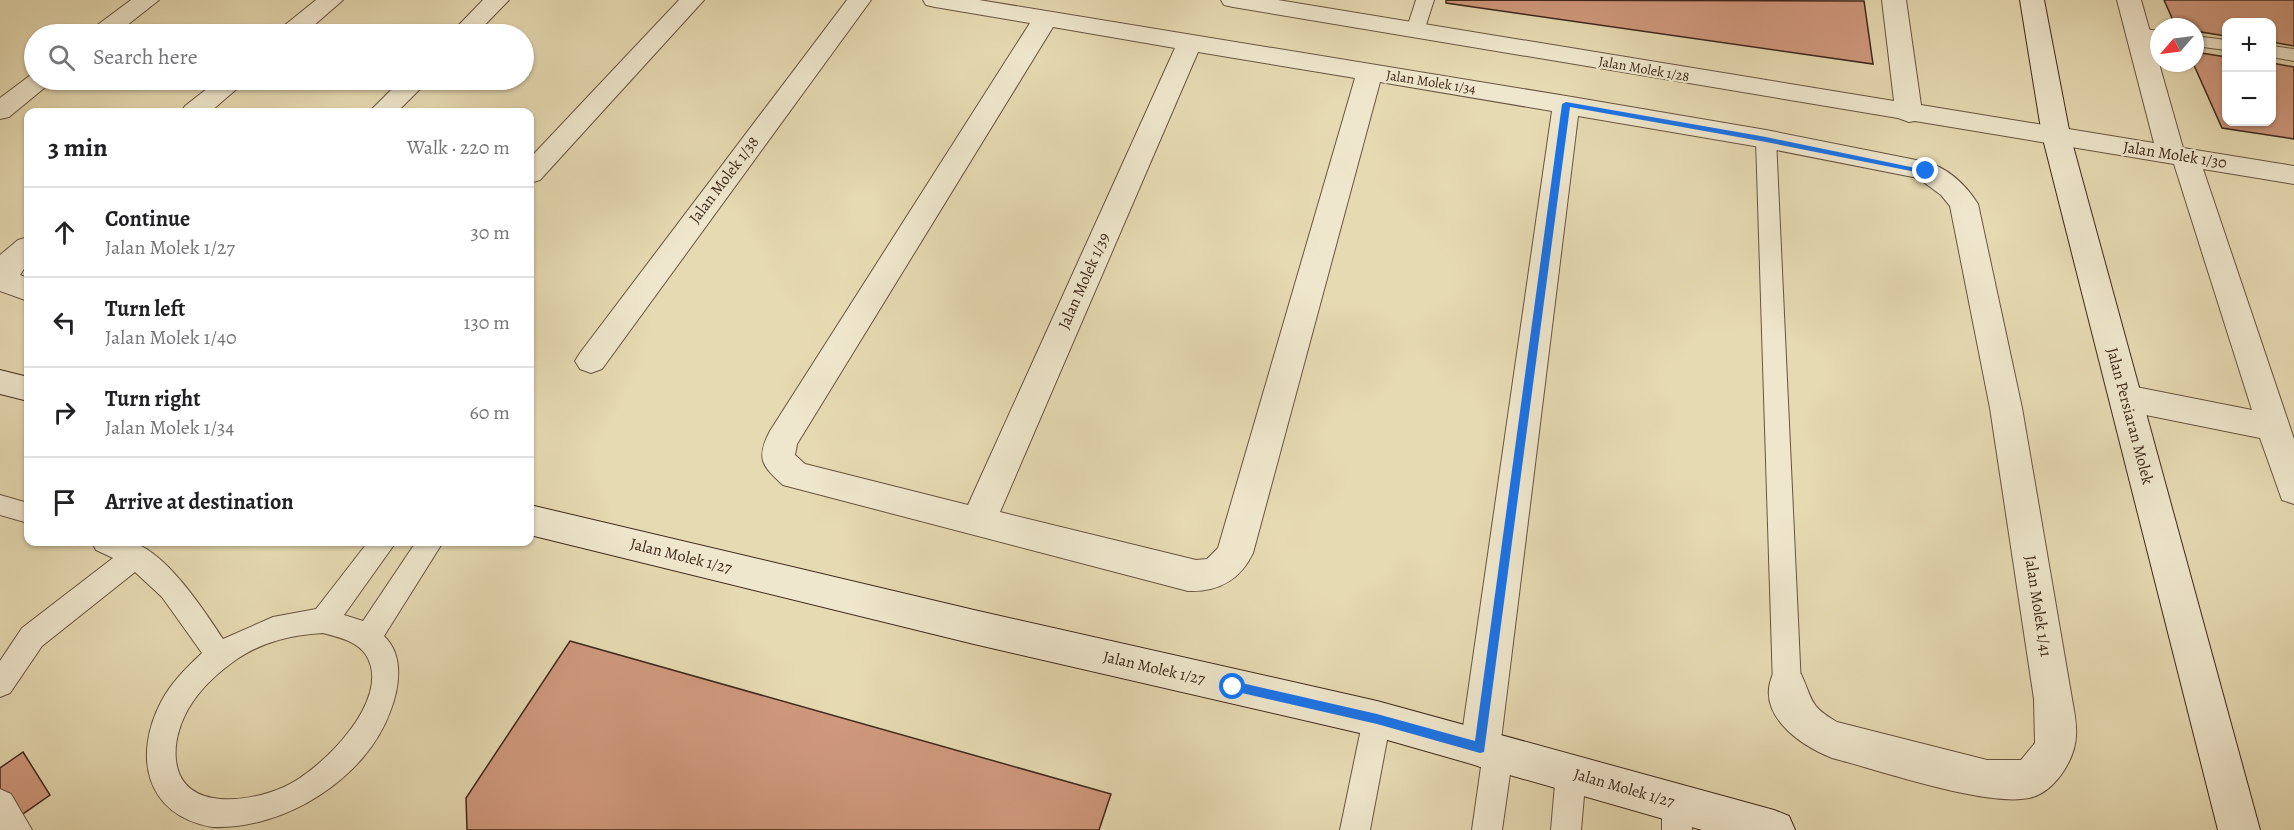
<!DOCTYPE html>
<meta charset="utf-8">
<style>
:root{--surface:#fff;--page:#f2f2f2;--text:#202124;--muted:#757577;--line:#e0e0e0}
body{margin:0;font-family:Alegreya,serif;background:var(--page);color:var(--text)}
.controls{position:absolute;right:18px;top:18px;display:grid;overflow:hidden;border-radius:12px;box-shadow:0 2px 4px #0004}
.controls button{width:54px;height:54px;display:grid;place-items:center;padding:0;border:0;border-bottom:2px solid var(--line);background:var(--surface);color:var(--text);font:30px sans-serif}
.compass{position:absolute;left:2150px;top:18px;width:54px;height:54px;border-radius:50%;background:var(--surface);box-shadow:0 2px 4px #0004;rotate:242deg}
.stop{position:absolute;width:18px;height:18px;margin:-14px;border:4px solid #1a73e8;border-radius:50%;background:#fff}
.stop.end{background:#1a73e8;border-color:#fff;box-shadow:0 2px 6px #0008}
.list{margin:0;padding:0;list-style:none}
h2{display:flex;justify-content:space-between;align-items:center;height:78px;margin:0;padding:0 24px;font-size:26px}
h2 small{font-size:20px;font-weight:400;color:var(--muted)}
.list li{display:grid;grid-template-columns:39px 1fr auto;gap:18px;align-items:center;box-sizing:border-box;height:90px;padding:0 24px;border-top:2px solid var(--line)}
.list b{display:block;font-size:22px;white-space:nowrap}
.list p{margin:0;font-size:20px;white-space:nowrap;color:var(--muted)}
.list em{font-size:20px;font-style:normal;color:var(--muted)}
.icon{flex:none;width:33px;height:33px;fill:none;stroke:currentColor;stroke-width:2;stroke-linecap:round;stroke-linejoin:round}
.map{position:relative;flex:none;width:2294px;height:830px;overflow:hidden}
.search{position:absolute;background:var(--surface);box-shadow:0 2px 4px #0004;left:24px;top:24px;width:510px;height:66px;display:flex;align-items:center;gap:15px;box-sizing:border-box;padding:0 21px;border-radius:33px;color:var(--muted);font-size:22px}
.panel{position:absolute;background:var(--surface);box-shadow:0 2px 4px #0004;left:24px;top:108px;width:510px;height:438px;border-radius:12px}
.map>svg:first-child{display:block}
.building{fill:#d0997e;stroke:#3e281b;stroke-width:1.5}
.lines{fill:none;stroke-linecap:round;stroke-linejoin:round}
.lane-casing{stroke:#685441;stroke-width:2}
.street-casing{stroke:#685441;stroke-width:2}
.secondary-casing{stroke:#3e281b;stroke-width:2}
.lane{fill:#efe7cd;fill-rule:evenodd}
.street{fill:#efe7cd;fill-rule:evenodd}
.secondary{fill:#efe7cd;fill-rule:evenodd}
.route{fill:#1a73e8}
.labels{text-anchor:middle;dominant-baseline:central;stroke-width:4.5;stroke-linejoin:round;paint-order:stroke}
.far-street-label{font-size:14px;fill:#3e281b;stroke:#efe7cd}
.street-label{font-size:16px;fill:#3e281b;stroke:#efe7cd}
</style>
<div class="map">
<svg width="2294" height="830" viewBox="0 0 2294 830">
<rect width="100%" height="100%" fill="#e6dab2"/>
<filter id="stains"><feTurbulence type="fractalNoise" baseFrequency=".00333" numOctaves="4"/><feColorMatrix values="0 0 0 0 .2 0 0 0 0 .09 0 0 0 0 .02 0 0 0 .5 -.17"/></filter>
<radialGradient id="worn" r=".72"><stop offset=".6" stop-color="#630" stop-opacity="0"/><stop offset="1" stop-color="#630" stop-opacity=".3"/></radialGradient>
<g class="building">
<path d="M 1446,0 L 1864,1 L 1873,64 L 1446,3 Z"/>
<path d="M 2164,0 L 2294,0 L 2294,46 L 2272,42 L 2272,22 L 2226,22 L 2226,36 L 2195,31 L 2195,27 L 2176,27 Z"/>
<path d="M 2195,52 L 2226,57 L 2226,122 L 2272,122 L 2272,63 L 2294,67 L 2294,139 L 2222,128 L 2193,63 L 2195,63 Z"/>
<path d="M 570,641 L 1111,794 L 1099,830 L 467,830 L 466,798 Z"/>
<path d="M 23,752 L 50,795 L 0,830 L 0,768 Z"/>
</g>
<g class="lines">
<defs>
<g id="lane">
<path d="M 1416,0 L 1434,0 L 1424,31 L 1415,36 L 1406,31 Z"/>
<path d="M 2138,28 L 2159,31 L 2159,41 L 2132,37 L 2129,33 Z"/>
<path d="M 2195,36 L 2226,40 L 2226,50 L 2195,46 Z"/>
<path d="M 2272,46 L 2294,49 L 2294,61 L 2272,57 Z"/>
<path d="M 1766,133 L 1773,135 L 1776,139 L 1801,686 L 1797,695 L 1787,699 L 1777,695 L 1773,686 L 1756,139 L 1759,135 Z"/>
<path d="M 0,495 L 28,503 L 28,523 L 0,515 Z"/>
<path d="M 92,542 C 102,541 119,539 130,542 C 164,549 204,610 223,639 L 273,617 L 316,609 L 368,542 L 396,542 L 344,615 L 363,621 L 416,542 L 443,542 L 384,636 C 405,656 399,689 390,712 C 366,778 285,830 212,827 C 145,815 133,756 161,702 C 171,683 186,668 202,653 L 162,597 L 135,572 L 42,646 L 10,693 L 0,697 L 0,661 L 22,628 L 113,558 L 96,550 ZM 323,633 C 338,637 357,641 366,655 C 394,699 320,771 284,787 C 264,796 235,802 213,798 C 164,790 170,735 192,703 C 203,686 220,671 237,659 C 264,641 292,635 323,633 Z"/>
<path d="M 1377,706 L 1387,710 L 1391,719 L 1370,830 L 1340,830 L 1363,719 L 1367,710 Z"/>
<path d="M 1498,739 L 1508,743 L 1513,753 L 1502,830 L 1472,830 L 1483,753 L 1488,743 Z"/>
<path d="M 1571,759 L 1581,763 L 1586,773 L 1581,830 L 1551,830 L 1556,773 L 1561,763 Z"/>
<path d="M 1677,788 L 1688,793 L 1692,803 L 1692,830 L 1662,830 L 1662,803 L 1666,793 Z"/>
<path d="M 0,789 L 11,794 L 32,830 L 0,830 Z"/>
</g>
<g id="street">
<path d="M 131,0 L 159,0 L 116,34 L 89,34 L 92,29 Z"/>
<path d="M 316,0 L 343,0 L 304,34 L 277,34 L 280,29 Z"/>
<path d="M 483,0 L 509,0 L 476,34 L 450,34 Z"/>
<path d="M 679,0 L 704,0 L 540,180 L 530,183 L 530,158 Z"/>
<path d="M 847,0 L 871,0 L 602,369 L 591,373 L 580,369 L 575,361 L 580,353 Z"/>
<path d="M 923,0 L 979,0 L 1566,96 L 1766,130 L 1926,162 C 1948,168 1966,185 1978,204 L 2022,408 L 2072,699 C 2074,711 2077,723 2076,736 C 2075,760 2054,793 2029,798 C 1985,807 1879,770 1832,758 C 1799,745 1755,714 1773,674 L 1787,668 L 1801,674 C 1813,700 1809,706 1837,722 L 1987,760 L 2021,760 L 2035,743 L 2034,699 L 1990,408 L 1950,206 L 1941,195 L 1918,178 L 1766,148 L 1578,116 L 1500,748 L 1494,761 L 1480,767 L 1466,761 L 1460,748 L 1552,111 L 1380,82 L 1253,553 C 1240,580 1219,592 1188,591 L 783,485 C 761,465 756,458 770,431 L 1030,23 L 935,7 L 926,5 ZM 1053,27 L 1175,48 L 968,505 L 805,464 L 795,455 L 797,444 ZM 1198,52 L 1355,78 L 1218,548 L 1207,559 L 1196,560 L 1000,512 Z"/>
<path d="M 1221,0 L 1278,0 L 1894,101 L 1882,0 L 1906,0 L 1921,105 L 2154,143 L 2117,0 L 2141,0 L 2183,148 L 2294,166 L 2294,184 L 2203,169 L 2294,439 L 2294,504 L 2282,500 L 2260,438 L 2126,411 L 2114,407 L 2110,398 L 2114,389 L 2126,385 L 2252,410 L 2174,164 L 1915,121 L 1909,122 L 1898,118 L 1233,7 L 1224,5 Z"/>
<path d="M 32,74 L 34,74 L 34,80 L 54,80 L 9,117 L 0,119 L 0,98 Z"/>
<path d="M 218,80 L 247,80 L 210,112 L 181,112 L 185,106 Z"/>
<path d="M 401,80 L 429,80 L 397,112 L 369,112 Z"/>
<path d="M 28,237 L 28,263 L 20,275 L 28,278 L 28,301 L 0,291 L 0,255 L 18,240 Z"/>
</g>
<g id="secondary">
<path d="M 2020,0 L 2044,0 L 2070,135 L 2260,830 L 2218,830 L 2042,135 Z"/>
<path d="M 0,370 L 28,377 L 28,401 L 0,394 Z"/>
<path d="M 530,505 L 974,610 L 1377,701 L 1774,810 L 1789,816 L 1795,830 L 1702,830 L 1377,737 L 974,644 L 530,535 Z"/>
</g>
</defs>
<use href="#lane" class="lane-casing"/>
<use href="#street" class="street-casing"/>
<use href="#secondary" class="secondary-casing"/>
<use href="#lane" class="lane"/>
<use href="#street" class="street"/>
<use href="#secondary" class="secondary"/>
</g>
<path class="route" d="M 1566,102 L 1766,137 L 1930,171 L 1926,174 L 1766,142 L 1570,107 L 1484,752 L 1480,753 L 1377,724 L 1229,690 L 1227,687 L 1233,681 L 1377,714 L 1475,741 L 1562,104 Z"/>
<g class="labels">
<g class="far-street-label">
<text transform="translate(1644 69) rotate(10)">Jalan Molek 1/28</text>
<text transform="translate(1431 82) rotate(9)">Jalan Molek 1/34</text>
</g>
<g class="street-label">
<text transform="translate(2175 155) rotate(9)">Jalan Molek 1/30</text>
<text transform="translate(724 180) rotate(-53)">Jalan Molek 1/38</text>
<text transform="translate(1084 281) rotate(-66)">Jalan Molek 1/39</text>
<text transform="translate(2130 416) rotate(75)">Jalan Persiaran Molek</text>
<text transform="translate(681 556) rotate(14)">Jalan Molek 1/27</text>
<text transform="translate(2038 606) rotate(81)">Jalan Molek 1/41</text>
<text transform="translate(1154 668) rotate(13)">Jalan Molek 1/27</text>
<text transform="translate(1624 788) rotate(16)">Jalan Molek 1/27</text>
</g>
</g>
<rect width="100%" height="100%" filter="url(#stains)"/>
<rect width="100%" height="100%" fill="url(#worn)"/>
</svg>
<div class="controls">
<button>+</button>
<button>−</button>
</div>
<svg class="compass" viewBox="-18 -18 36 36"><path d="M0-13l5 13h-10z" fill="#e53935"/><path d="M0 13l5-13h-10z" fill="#757577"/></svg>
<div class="stop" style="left:1233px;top:687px"></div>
<div class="stop end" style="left:1926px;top:171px"></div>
<div class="search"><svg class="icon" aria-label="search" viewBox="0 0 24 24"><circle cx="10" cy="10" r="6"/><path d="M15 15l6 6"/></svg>Search here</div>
<section class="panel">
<h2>3 min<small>Walk · 220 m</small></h2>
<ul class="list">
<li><svg class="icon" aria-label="ahead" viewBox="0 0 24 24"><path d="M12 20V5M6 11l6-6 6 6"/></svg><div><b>Continue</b><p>Jalan Molek 1/27</p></div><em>30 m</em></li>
<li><svg class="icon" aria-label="left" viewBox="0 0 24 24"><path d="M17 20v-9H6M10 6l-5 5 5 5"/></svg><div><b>Turn left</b><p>Jalan Molek 1/40</p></div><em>130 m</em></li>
<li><svg class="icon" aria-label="right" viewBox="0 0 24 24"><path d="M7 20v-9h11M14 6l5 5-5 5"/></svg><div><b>Turn right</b><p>Jalan Molek 1/34</p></div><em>60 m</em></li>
<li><svg class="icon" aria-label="arrive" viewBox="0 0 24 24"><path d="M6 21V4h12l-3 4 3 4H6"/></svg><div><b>Arrive at destination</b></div></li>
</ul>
</section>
</div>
